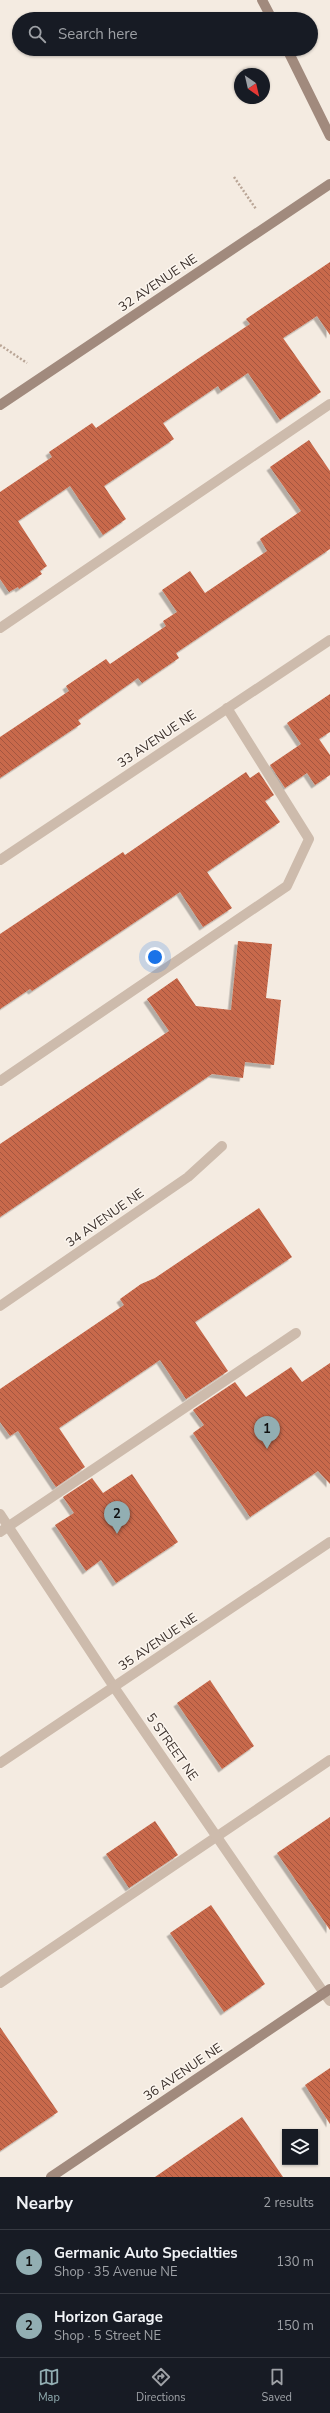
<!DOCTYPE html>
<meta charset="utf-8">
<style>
:root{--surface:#171b24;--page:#242831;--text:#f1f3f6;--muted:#9ea1a6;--line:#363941;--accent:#92aeb2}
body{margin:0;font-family:"Nunito Sans",sans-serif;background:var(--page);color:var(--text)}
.controls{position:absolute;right:12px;bottom:12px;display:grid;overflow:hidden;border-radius:0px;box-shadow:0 1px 3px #0004}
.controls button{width:36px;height:36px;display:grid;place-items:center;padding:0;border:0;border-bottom:1px solid var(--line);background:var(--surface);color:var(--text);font:20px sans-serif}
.compass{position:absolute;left:234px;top:68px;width:36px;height:36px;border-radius:50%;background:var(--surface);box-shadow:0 1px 3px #0004;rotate:146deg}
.you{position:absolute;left:155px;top:957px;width:14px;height:14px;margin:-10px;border:3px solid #fff;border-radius:50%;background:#1a73e8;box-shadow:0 0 0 6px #1a73e833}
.badge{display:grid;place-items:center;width:26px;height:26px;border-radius:50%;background:var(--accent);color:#111;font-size:13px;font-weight:700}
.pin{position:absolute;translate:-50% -33px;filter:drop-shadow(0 1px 2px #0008)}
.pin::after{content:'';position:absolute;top:21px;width:14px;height:12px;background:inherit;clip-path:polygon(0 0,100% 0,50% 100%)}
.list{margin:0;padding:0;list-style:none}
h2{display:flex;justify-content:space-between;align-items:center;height:52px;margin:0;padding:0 16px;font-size:17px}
h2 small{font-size:13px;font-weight:400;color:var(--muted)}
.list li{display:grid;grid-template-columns:26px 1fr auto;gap:12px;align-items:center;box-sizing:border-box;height:64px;padding:0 16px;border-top:1px solid var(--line)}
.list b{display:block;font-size:15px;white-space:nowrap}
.list p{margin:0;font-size:13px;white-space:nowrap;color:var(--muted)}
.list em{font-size:13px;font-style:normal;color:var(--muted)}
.icon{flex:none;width:22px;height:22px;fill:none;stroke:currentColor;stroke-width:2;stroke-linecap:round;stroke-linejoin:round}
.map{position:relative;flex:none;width:330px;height:2177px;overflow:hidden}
.search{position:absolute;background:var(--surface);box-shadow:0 1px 3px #0004;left:12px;right:12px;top:12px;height:44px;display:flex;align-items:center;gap:10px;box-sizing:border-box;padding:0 14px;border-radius:22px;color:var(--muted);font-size:15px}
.sheet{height:180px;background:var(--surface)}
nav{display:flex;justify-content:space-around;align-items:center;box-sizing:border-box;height:56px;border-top:1px solid var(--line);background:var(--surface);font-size:11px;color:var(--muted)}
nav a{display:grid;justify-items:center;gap:2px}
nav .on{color:var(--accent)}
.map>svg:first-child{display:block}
.building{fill:url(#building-back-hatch);filter:url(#shadow)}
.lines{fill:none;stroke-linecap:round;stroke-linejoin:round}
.path{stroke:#b9a596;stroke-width:2.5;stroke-dasharray:2 2;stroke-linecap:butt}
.lane{stroke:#cdbbac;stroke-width:10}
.street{stroke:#cdbbac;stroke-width:10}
.secondary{stroke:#a18a7d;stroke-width:10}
.labels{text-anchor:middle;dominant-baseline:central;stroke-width:3;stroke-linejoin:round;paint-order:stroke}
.street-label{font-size:13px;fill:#3b302b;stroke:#fbf5ee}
</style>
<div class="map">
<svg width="330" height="2177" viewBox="0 0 330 2177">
<defs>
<pattern id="building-back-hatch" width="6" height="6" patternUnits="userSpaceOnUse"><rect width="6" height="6" fill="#c8694b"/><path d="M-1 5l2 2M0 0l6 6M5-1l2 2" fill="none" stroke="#a4573f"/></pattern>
<filter id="shadow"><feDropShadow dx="-3.5" dy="3.5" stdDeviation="0" flood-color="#0004"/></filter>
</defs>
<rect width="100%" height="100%" fill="#f4ebe1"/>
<g class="building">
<path d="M 330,262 L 330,335 L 317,316 L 283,338 L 321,392 L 280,420 L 248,373 L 221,391 L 218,386 L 163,423 L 174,439 L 104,486 L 126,519 L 103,535 L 70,486 L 18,521 L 47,566 L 40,571 L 42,574 L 19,589 L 18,587 L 9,592 L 0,579 L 0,492 L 52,457 L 49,452 L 92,423 L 96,428 L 199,358 L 250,324 L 246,319 Z"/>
<path d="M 309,440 L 330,471 L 330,549 L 176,653 L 179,658 L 142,683 L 138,678 L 78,720 L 81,724 L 0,778 L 0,737 L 69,691 L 66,686 L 106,659 L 110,664 L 166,626 L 163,621 L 177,612 L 162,590 L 190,571 L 205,593 L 267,551 L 260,539 L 301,511 L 270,467 Z"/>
<path d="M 330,694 L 330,732 L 319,739 L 330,755 L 330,775 L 315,785 L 307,773 L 285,788 L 270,765 L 301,744 L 287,723 Z"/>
<path d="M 246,772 L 250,778 L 259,772 L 274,795 L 265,801 L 280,822 L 207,872 L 232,908 L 203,927 L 180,892 L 32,991 L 30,989 L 0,1009 L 0,934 L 123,852 L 125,855 Z"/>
<path d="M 238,941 L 272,944 L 266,998 L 281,1000 L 274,1065 L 245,1062 L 243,1078 L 212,1074 L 0,1217 L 0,1144 L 169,1031 L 147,999 L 177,978 L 196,1006 L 231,1010 Z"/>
<path d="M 259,1208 L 292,1257 L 195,1322 L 228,1371 L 186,1399 L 160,1360 L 59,1428 L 85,1467 L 56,1487 L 18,1431 L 10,1436 L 0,1422 L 0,1389 L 124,1305 L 120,1299 L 141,1284 L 155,1278 Z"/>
<path d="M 330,1363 L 330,1484 L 318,1471 L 250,1517 L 193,1433 L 204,1425 L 193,1410 L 235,1382 L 246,1397 L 291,1367 L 302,1382 Z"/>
<path d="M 132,1474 L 178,1542 L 116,1583 L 101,1560 L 86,1571 L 55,1525 L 74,1513 L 63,1497 L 92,1478 L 103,1493 Z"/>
<path d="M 210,1680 L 254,1746 L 222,1769 L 177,1703 Z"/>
<path d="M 330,1817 L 330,1930 L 277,1853 Z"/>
<path d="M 155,1821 L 178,1855 L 129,1888 L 106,1854 Z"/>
<path d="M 211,1905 L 265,1984 L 224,2012 L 170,1933 Z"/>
<path d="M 0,2027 L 58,2112 L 0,2151 Z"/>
<path d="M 330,2068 L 330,2124 L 305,2085 Z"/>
<path d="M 242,2117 L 283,2177 L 155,2177 Z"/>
</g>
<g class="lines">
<g class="path">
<path d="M 234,177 L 256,209"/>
<path d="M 0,345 L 27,363"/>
</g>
<g class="lane">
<path d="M 0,628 L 330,404"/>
<path d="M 0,1081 L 287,886 L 309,839 L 227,708"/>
<path d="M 0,1532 L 296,1333"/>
<path d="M 0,1983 L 330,1760"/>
<path d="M 324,1993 L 330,2001"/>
</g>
<g class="street">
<path d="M 0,860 L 330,640"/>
<path d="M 0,1306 L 188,1177 L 222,1146"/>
<path d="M 0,1514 L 114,1687 L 324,1993"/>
<path d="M 0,1763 L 330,1542"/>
</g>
<g class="secondary">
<path d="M 262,0 L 272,19"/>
<path d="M 287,49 L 330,136"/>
<path d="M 0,405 L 330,184"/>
<path d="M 51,2177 L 330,1989"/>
</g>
</g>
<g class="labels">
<g class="street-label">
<text transform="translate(158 283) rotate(-34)">32 AVENUE NE</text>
<text transform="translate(157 739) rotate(-34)">33 AVENUE NE</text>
<text transform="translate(105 1218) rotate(-35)">34 AVENUE NE</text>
<text transform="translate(158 1642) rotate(-34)">35 AVENUE NE</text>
<text transform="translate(172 1747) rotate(55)">5 STREET NE</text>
<text transform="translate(183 2072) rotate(-34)">36 AVENUE NE</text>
</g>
</g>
</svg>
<div class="controls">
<button><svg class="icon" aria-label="layers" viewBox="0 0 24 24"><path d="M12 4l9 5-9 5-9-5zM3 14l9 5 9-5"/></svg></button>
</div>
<svg class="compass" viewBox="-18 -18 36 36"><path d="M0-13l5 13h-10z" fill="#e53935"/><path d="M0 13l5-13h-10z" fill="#9ea1a6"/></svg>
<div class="you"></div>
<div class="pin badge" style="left:267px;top:1449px">1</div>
<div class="pin badge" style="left:117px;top:1534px">2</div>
<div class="search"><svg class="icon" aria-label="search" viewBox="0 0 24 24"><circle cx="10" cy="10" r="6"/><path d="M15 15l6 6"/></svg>Search here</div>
</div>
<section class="sheet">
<h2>Nearby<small>2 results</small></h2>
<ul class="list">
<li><span class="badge">1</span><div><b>Germanic Auto Specialties</b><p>Shop · 35 Avenue NE</p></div><em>130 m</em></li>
<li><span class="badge">2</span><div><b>Horizon Garage</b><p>Shop · 5 Street NE</p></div><em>150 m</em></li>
</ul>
</section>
<nav>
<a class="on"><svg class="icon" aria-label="map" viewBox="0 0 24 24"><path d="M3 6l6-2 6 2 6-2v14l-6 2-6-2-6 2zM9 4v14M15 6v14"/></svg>Map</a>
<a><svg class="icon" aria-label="directions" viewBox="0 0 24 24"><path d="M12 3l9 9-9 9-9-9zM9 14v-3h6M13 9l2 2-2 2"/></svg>Directions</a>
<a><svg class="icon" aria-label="saved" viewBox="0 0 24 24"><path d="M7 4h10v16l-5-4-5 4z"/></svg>Saved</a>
</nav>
